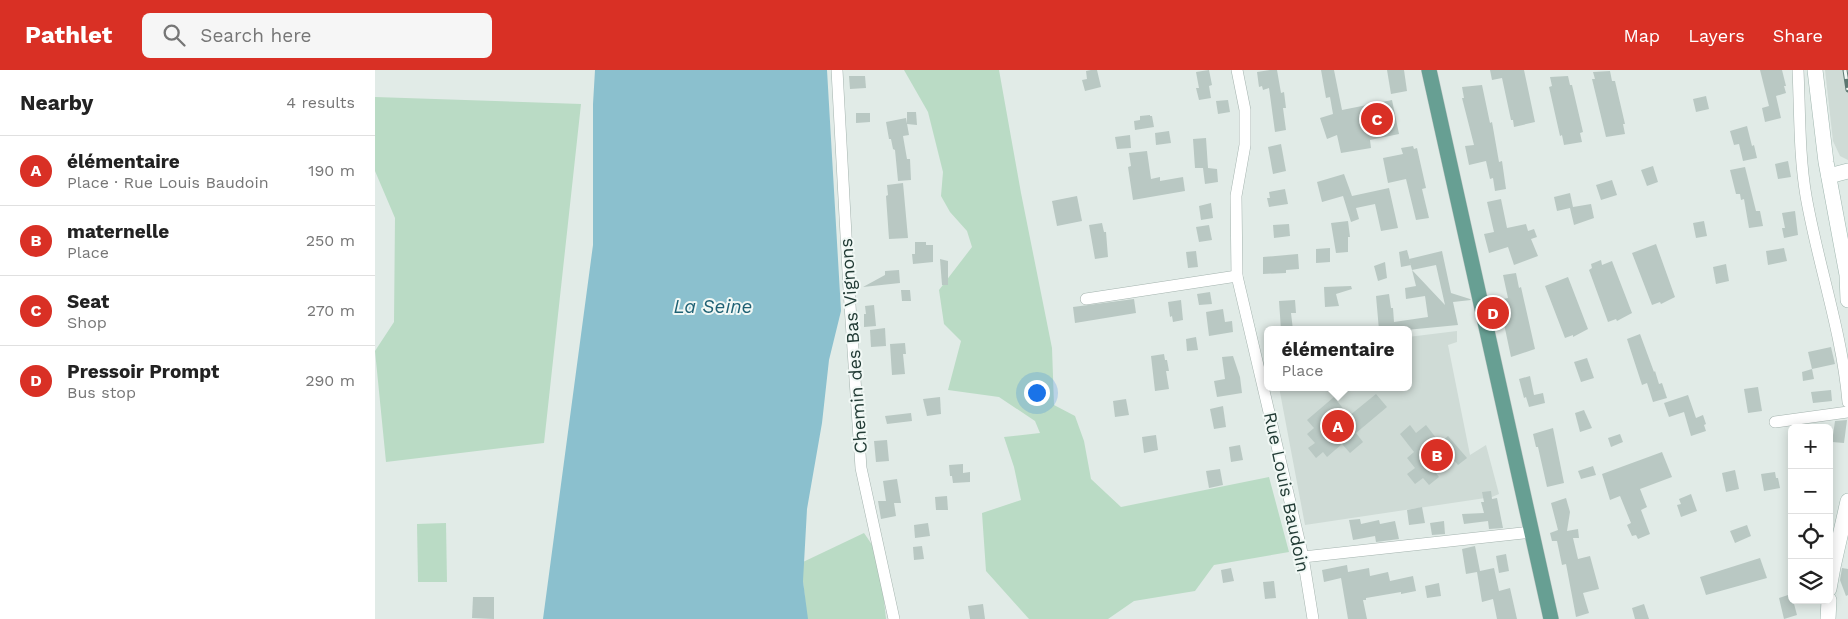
<!DOCTYPE html>
<meta charset="utf-8">
<style>
:root{--surface:#fff;--page:#f6f6f6;--text:#222;--muted:#767676;--line:#e0e0e0;--accent:#d93025}
body{margin:0;font-family:"Work Sans",sans-serif;background:var(--page);color:var(--text)}
.controls{position:absolute;right:15px;bottom:15px;display:grid;overflow:hidden;border-radius:8px;box-shadow:0 2px 12px #0003}
.controls button{width:45px;height:45px;display:grid;place-items:center;padding:0;border:0;border-bottom:1px solid var(--line);background:var(--surface);color:var(--text);font:25px sans-serif}
.you{position:absolute;left:661px;top:322px;width:18px;height:18px;margin:-12px;border:4px solid #fff;border-radius:50%;background:#1a73e8;box-shadow:0 0 0 8px #1a73e833}
.badge{display:grid;place-items:center;width:32px;height:32px;border-radius:50%;background:var(--accent);color:#fff;font-size:16px;font-weight:700}
.pin{position:absolute;translate:-50% -50%;border:2px solid #fff;box-shadow:0 1px 5px #0006}
.popup{position:absolute;left:889px;top:256px;width:148px;height:65px;box-sizing:border-box;display:grid;place-content:center;border-radius:8px;background:var(--surface);filter:drop-shadow(0 1px 4px #0005);font-size:16px;white-space:nowrap;color:var(--muted)}
.popup b{font-size:19px;color:var(--text)}
.popup::after{content:'';position:absolute;left:50%;top:100%;margin-left:-10px;border:10px solid transparent;border-top-color:var(--surface)}
.list{margin:0;padding:0;list-style:none}
h2{display:flex;justify-content:space-between;align-items:center;height:65px;margin:0;padding:0 20px;font-size:21px}
h2 small{font-size:16px;font-weight:400;color:var(--muted)}
.list li{display:grid;grid-template-columns:32px 1fr auto;gap:15px;align-items:center;box-sizing:border-box;height:70px;padding:0 20px;border-top:1px solid var(--line)}
.list b{display:block;font-size:19px;white-space:nowrap}
.list p{margin:0;font-size:16px;white-space:nowrap;color:var(--muted)}
.list em{font-size:16px;font-style:normal;color:var(--muted)}
.icon{flex:none;width:28px;height:28px;fill:none;stroke:currentColor;stroke-width:2;stroke-linecap:round;stroke-linejoin:round}
.map{position:relative;flex:none;width:1473px;height:549px;overflow:hidden}
header{display:flex;align-items:center;gap:30px;box-sizing:border-box;height:70px;padding:0 25px;background:var(--accent);color:#fff}
header strong{font-size:24px}
nav{display:flex;gap:28px;margin-inline-start:auto;font-size:18px}
.search{width:350px;height:45px;background:var(--page);display:flex;align-items:center;gap:12px;box-sizing:border-box;padding:0 18px;border-radius:8px;color:var(--muted);font-size:19px}
main{display:flex}
aside{flex:1;background:var(--surface)}
.map>svg:first-child{display:block}
.built{fill:#cfdbd6}
.green{fill:#badbc5}
.water{fill:#8bc0ce}
.building{fill:#b9c8c3}
.lines{fill:none;stroke-linecap:round;stroke-linejoin:round}
.street-casing{stroke:#a4b3ae;stroke-width:12}
.secondary-casing{stroke:#a0b6af;stroke-width:16}
.primary-casing{stroke:#c1c8c6;stroke-width:16}
.street{stroke:#fff;stroke-width:11}
.secondary{stroke:#fff;stroke-width:15}
.primary{stroke:#679f93;stroke-width:15}
.rail-casing{stroke:#5c7771;stroke-width:5}
.rail{stroke:#f1f8f5;stroke-width:3;stroke-dasharray:9;stroke-linecap:butt}
.labels{text-anchor:middle;dominant-baseline:central;stroke-width:4;stroke-linejoin:round;paint-order:stroke}
.street-label{font-size:18px;fill:#223b35;stroke:#f1f8f5}
.water-label{font-size:19px;font-style:italic;fill:#1e6174;stroke:#f1f8f5}
</style>
<header>
<strong>Pathlet</strong>
<div class="search"><svg class="icon" aria-label="search" viewBox="0 0 24 24"><circle cx="10" cy="10" r="6"/><path d="M15 15l6 6"/></svg>Search here</div>
<nav><a>Map</a><a>Layers</a><a>Share</a></nav>
</header>
<main>
<aside>
<h2>Nearby<small>4 results</small></h2>
<ul class="list">
<li><span class="badge">A</span><div><b>élémentaire</b><p>Place · Rue Louis Baudoin</p></div><em>190 m</em></li>
<li><span class="badge">B</span><div><b>maternelle</b><p>Place</p></div><em>250 m</em></li>
<li><span class="badge">C</span><div><b>Seat</b><p>Shop</p></div><em>270 m</em></li>
<li><span class="badge">D</span><div><b>Pressoir Prompt</b><p>Bus stop</p></div><em>290 m</em></li>
</ul>
</aside>
<div class="map">
<svg width="1473" height="549" viewBox="0 0 1473 549">
<rect width="100%" height="100%" fill="#e1ebe7"/>
<g class="built">
<path d="M 1450,0 L 1473,0 L 1473,90 L 1465,86 L 1458,71 Z"/>
<path d="M 1082,261 L 1082,272 L 1073,275 L 1095,385 L 1111,375 L 1124,424 L 1117,427 L 930,455 L 904,317 L 1033,317 L 1033,267 Z"/>
</g>
<g class="green">
<path d="M 529,0 L 624,0 L 646,123 L 677,278 L 679,335 L 700,346 L 709,371 L 716,409 L 746,437 L 894,407 L 914,482 L 839,495 L 820,521 L 759,531 L 733,549 L 654,549 L 611,501 L 607,443 L 646,430 L 639,397 L 629,367 L 665,363 L 660,351 L 624,327 L 573,320 L 586,271 L 569,254 L 564,220 L 597,177 L 592,161 L 575,142 L 566,126 L 568,102 L 553,42 Z"/>
<path d="M 0,27 L 206,34 L 169,373 L 11,392 L 0,281 L 19,252 L 20,148 L 0,101 Z"/>
<path d="M 71,453 L 72,512 L 43,512 L 42,454 Z"/>
<path d="M 489,463 L 504,485 L 511,549 L 432,549 L 428,511 L 428,492 Z"/>
</g>
<path class="water" d="M 220,0 L 452,0 L 466,241 L 454,290 L 447,353 L 432,439 L 428,511 L 433,549 L 168,549 L 218,175 L 218,34 Z"/>
<g class="building">
<path d="M 716,0 L 722,0 L 726,17 L 710,21 L 707,10 L 712,9 L 711,1 Z"/>
<path d="M 834,0 L 837,15 L 834,16 L 836,28 L 824,30 L 821,18 L 824,18 L 821,2 Z"/>
<path d="M 895,0 L 902,0 L 906,23 L 909,22 L 911,38 L 908,38 L 911,60 L 900,62 L 894,18 L 888,20 L 887,16 L 884,17 L 882,2 Z"/>
<path d="M 946,0 L 959,0 L 967,40 L 1017,30 L 1024,64 L 995,70 L 996,78 L 966,83 L 962,65 L 952,69 L 945,48 L 958,44 L 955,27 L 951,28 Z"/>
<path d="M 1012,0 L 1029,0 L 1032,21 L 1016,24 Z"/>
<path d="M 1115,0 L 1149,0 L 1160,52 L 1139,57 L 1138,50 L 1136,50 L 1127,8 L 1117,10 Z"/>
<path d="M 1385,0 L 1407,0 L 1411,16 L 1409,16 L 1411,23 L 1401,26 L 1406,48 L 1390,52 L 1387,38 L 1394,36 Z"/>
<path d="M 1235,1 L 1237,11 L 1240,11 L 1250,54 L 1248,54 L 1250,64 L 1231,67 L 1217,9 L 1220,9 L 1218,2 Z"/>
<path d="M 474,6 L 490,6 L 491,18 L 475,19 Z"/>
<path d="M 1193,6 L 1195,15 L 1197,15 L 1208,62 L 1205,63 L 1207,72 L 1189,75 L 1187,65 L 1185,66 L 1174,17 L 1177,16 L 1175,7 Z"/>
<path d="M 1107,15 L 1115,53 L 1117,52 L 1124,92 L 1127,91 L 1131,119 L 1120,121 L 1118,108 L 1115,109 L 1111,91 L 1094,95 L 1090,76 L 1099,75 L 1087,28 L 1089,28 L 1087,17 Z"/>
<path d="M 1331,26 L 1334,39 L 1321,42 L 1318,29 Z"/>
<path d="M 853,30 L 855,42 L 843,44 L 841,31 Z"/>
<path d="M 532,42 L 541,42 L 542,55 L 532,54 Z"/>
<path d="M 481,43 L 495,43 L 495,52 L 481,53 Z"/>
<path d="M 775,45 L 775,46 L 777,46 L 779,57 L 760,60 L 759,51 L 765,50 L 765,46 Z"/>
<path d="M 531,48 L 534,65 L 528,66 L 532,89 L 535,89 L 536,110 L 523,111 L 520,80 L 518,79 L 516,69 L 514,69 L 511,52 Z"/>
<path d="M 1372,56 L 1377,76 L 1379,75 L 1382,88 L 1368,91 L 1364,74 L 1359,75 L 1355,61 Z"/>
<path d="M 794,61 L 796,73 L 781,75 L 780,63 Z"/>
<path d="M 755,65 L 756,78 L 742,79 L 740,67 Z"/>
<path d="M 831,68 L 833,98 L 842,99 L 843,112 L 830,114 L 828,98 L 820,98 L 818,69 Z"/>
<path d="M 906,74 L 911,101 L 898,104 L 893,77 Z"/>
<path d="M 1038,76 L 1039,79 L 1042,78 L 1051,118 L 1047,119 L 1054,148 L 1041,150 L 1031,109 L 1013,113 L 1008,88 L 1028,84 L 1026,78 Z"/>
<path d="M 772,81 L 776,109 L 785,107 L 785,111 L 808,107 L 810,121 L 758,130 L 753,97 L 756,96 L 754,83 Z"/>
<path d="M 1413,91 L 1416,107 L 1403,109 L 1400,94 Z"/>
<path d="M 1278,96 L 1283,112 L 1272,116 L 1266,100 Z"/>
<path d="M 1370,97 L 1381,141 L 1385,141 L 1388,156 L 1374,158 L 1369,129 L 1366,130 L 1365,124 L 1361,124 L 1355,100 Z"/>
<path d="M 969,104 L 977,126 L 1014,118 L 1023,158 L 1006,161 L 1000,134 L 981,138 L 984,149 L 976,152 L 968,126 L 947,132 L 942,112 Z"/>
<path d="M 1237,110 L 1242,125 L 1226,130 L 1221,115 Z"/>
<path d="M 528,113 L 533,168 L 514,169 L 511,126 L 513,125 L 512,115 Z"/>
<path d="M 910,119 L 913,134 L 894,137 L 892,128 L 895,128 L 894,122 Z"/>
<path d="M 1195,123 L 1198,137 L 1216,134 L 1219,148 L 1199,155 L 1195,138 L 1182,141 L 1179,127 Z"/>
<path d="M 702,126 L 707,151 L 682,156 L 677,131 Z"/>
<path d="M 1126,129 L 1132,158 L 1151,154 L 1153,161 L 1159,159 L 1162,167 L 1156,169 L 1163,186 L 1139,195 L 1133,177 L 1114,183 L 1109,164 L 1119,162 L 1112,132 Z"/>
<path d="M 836,133 L 838,148 L 826,150 L 824,136 Z"/>
<path d="M 1420,141 L 1423,165 L 1409,168 L 1407,158 L 1410,158 L 1407,143 Z"/>
<path d="M 973,151 L 975,167 L 973,167 L 973,182 L 961,183 L 956,153 Z"/>
<path d="M 1329,151 L 1332,166 L 1321,168 L 1318,153 Z"/>
<path d="M 727,153 L 729,162 L 731,162 L 733,187 L 720,189 L 714,155 Z"/>
<path d="M 914,154 L 915,166 L 899,168 L 898,155 Z"/>
<path d="M 834,155 L 837,170 L 824,172 L 821,157 Z"/>
<path d="M 540,172 L 551,172 L 551,175 L 558,175 L 558,192 L 538,194 L 537,184 L 540,184 Z"/>
<path d="M 1281,174 L 1300,227 L 1286,234 L 1285,232 L 1277,235 L 1257,183 Z"/>
<path d="M 955,178 L 955,192 L 941,193 L 941,179 Z"/>
<path d="M 1409,178 L 1412,191 L 1393,195 L 1391,181 Z"/>
<path d="M 1032,180 L 1036,195 L 1026,197 L 1024,182 Z"/>
<path d="M 821,181 L 823,197 L 813,198 L 811,182 Z"/>
<path d="M 1067,181 L 1076,223 L 1095,229 L 1096,230 L 1078,232 L 1083,255 L 1031,260 L 1004,260 L 1001,226 L 1014,224 L 1016,238 L 1018,238 L 1019,252 L 1053,247 L 1050,226 L 1031,229 L 1030,218 L 1041,216 L 1037,200 L 1070,235 L 1061,195 L 1037,200 L 1034,189 Z"/>
<path d="M 923,184 L 924,199 L 911,200 L 911,203 L 888,204 L 888,187 Z"/>
<path d="M 565,189 L 573,191 L 573,215 L 567,215 Z"/>
<path d="M 1226,190 L 1227,195 L 1237,191 L 1257,243 L 1242,251 L 1241,249 L 1233,252 L 1214,200 L 1217,198 L 1216,194 Z"/>
<path d="M 1010,192 L 1012,208 L 1003,211 L 999,196 Z"/>
<path d="M 1351,194 L 1354,211 L 1341,214 L 1338,197 Z"/>
<path d="M 524,200 L 525,213 L 488,217 L 510,205 L 510,201 Z"/>
<path d="M 1141,203 L 1144,218 L 1146,217 L 1160,279 L 1136,287 L 1124,230 L 1133,228 L 1128,205 Z"/>
<path d="M 1193,207 L 1213,259 L 1198,267 L 1198,265 L 1190,268 L 1170,216 Z"/>
<path d="M 976,216 L 977,219 L 961,224 L 964,236 L 950,237 L 949,217 Z"/>
<path d="M 526,220 L 535,220 L 536,231 L 527,231 Z"/>
<path d="M 835,222 L 837,234 L 824,235 L 822,224 Z"/>
<path d="M 759,229 L 761,243 L 700,253 L 698,237 Z"/>
<path d="M 806,230 L 808,250 L 798,252 L 797,246 L 795,247 L 793,232 Z"/>
<path d="M 920,230 L 921,243 L 916,243 L 918,260 L 906,260 L 904,231 Z"/>
<path d="M 499,235 L 501,256 L 489,257 L 489,244 L 491,244 L 490,236 Z"/>
<path d="M 848,239 L 850,252 L 857,251 L 858,262 L 834,266 L 831,242 Z"/>
<path d="M 510,258 L 511,276 L 496,277 L 495,260 Z"/>
<path d="M 1265,264 L 1279,302 L 1280,301 L 1284,314 L 1287,313 L 1292,328 L 1278,332 L 1272,313 L 1267,315 L 1252,269 Z"/>
<path d="M 821,267 L 823,280 L 812,281 L 811,269 Z"/>
<path d="M 530,273 L 531,284 L 528,284 L 530,304 L 517,305 L 515,274 Z"/>
<path d="M 1456,277 L 1460,294 L 1437,299 L 1433,282 Z"/>
<path d="M 789,284 L 790,290 L 792,290 L 794,301 L 791,301 L 794,319 L 780,321 L 776,286 Z"/>
<path d="M 858,286 L 865,307 L 867,323 L 842,327 L 839,311 L 850,309 L 847,287 Z"/>
<path d="M 1212,288 L 1219,308 L 1206,312 L 1199,292 Z"/>
<path d="M 1437,299 L 1439,309 L 1428,311 L 1427,302 Z"/>
<path d="M 1155,306 L 1159,325 L 1168,323 L 1170,333 L 1154,337 L 1151,327 L 1149,328 L 1144,309 Z"/>
<path d="M 1383,317 L 1387,341 L 1373,343 L 1369,319 Z"/>
<path d="M 1456,320 L 1457,331 L 1438,333 L 1436,322 Z"/>
<path d="M 1001,324 L 1012,337 L 981,363 L 988,372 L 975,383 L 967,374 L 952,387 L 948,382 L 941,388 L 933,378 L 940,373 L 932,364 L 939,358 L 932,350 L 959,327 L 974,346 Z"/>
<path d="M 1313,325 L 1321,348 L 1328,345 L 1331,354 L 1329,355 L 1331,361 L 1316,366 L 1309,342 L 1294,347 L 1289,333 Z"/>
<path d="M 565,327 L 566,344 L 552,346 L 548,329 Z"/>
<path d="M 751,329 L 754,345 L 740,347 L 738,331 Z"/>
<path d="M 848,336 L 851,357 L 839,359 L 835,339 Z"/>
<path d="M 1209,340 L 1217,358 L 1205,362 L 1200,343 Z"/>
<path d="M 536,343 L 537,351 L 512,354 L 510,346 Z"/>
<path d="M 1472,350 L 1469,373 L 1457,372 L 1460,351 Z"/>
<path d="M 1035,355 L 1041,363 L 1051,355 L 1065,373 L 1073,366 L 1092,388 L 1083,395 L 1078,389 L 1061,403 L 1064,407 L 1054,415 L 1048,408 L 1040,414 L 1032,404 L 1040,398 L 1032,388 L 1039,382 L 1025,364 Z"/>
<path d="M 1178,358 L 1189,413 L 1172,417 L 1163,377 L 1161,377 L 1158,364 Z"/>
<path d="M 1245,364 L 1248,372 L 1236,377 L 1233,368 Z"/>
<path d="M 781,365 L 783,380 L 769,383 L 767,367 Z"/>
<path d="M 512,370 L 514,391 L 501,392 L 499,371 Z"/>
<path d="M 865,375 L 868,390 L 856,392 L 854,377 Z"/>
<path d="M 1287,382 L 1297,407 L 1265,419 L 1272,437 L 1266,440 L 1275,464 L 1263,469 L 1261,465 L 1257,466 L 1252,455 L 1256,453 L 1245,426 L 1235,430 L 1227,404 Z"/>
<path d="M 588,394 L 588,403 L 595,402 L 595,412 L 578,413 L 577,406 L 575,406 L 574,395 Z"/>
<path d="M 1218,396 L 1221,405 L 1206,409 L 1203,401 Z"/>
<path d="M 845,399 L 848,415 L 834,418 L 831,401 Z"/>
<path d="M 1360,400 L 1364,419 L 1351,422 L 1347,403 Z"/>
<path d="M 1400,402 L 1401,408 L 1403,408 L 1405,418 L 1389,421 L 1386,404 Z"/>
<path d="M 522,409 L 526,433 L 519,433 L 521,446 L 506,449 L 503,431 L 511,431 L 508,411 Z"/>
<path d="M 1116,421 L 1117,429 L 1122,428 L 1128,458 L 1114,459 L 1113,451 L 1089,454 L 1087,444 L 1109,443 L 1106,432 L 1109,432 L 1107,422 Z"/>
<path d="M 1316,424 L 1322,441 L 1306,447 L 1302,435 L 1306,434 L 1304,429 Z"/>
<path d="M 572,426 L 573,440 L 561,440 L 560,427 Z"/>
<path d="M 1191,428 L 1195,442 L 1192,461 L 1203,459 L 1204,468 L 1198,468 L 1203,489 L 1215,486 L 1224,519 L 1208,523 L 1214,543 L 1201,547 L 1191,494 L 1187,495 L 1182,471 L 1177,471 L 1175,463 L 1183,460 L 1176,433 Z"/>
<path d="M 1047,437 L 1050,453 L 1034,455 L 1032,440 Z"/>
<path d="M 985,449 L 986,454 L 1004,450 L 1005,454 L 1020,451 L 1024,469 L 1001,472 L 1000,466 L 978,470 L 974,450 Z"/>
<path d="M 1069,451 L 1070,464 L 1057,465 L 1055,453 Z"/>
<path d="M 553,453 L 555,466 L 540,468 L 539,455 Z"/>
<path d="M 1372,455 L 1376,466 L 1360,473 L 1355,461 Z"/>
<path d="M 547,476 L 549,489 L 539,490 L 538,477 Z"/>
<path d="M 1100,476 L 1105,501 L 1119,498 L 1124,521 L 1135,518 L 1142,549 L 1122,549 L 1118,529 L 1107,532 L 1102,502 L 1091,504 L 1087,479 Z"/>
<path d="M 1131,484 L 1134,501 L 1124,503 L 1121,486 Z"/>
<path d="M 1385,488 L 1392,508 L 1331,525 L 1325,507 Z"/>
<path d="M 972,495 L 973,502 L 994,498 L 995,506 L 1013,502 L 1015,511 L 1038,506 L 1041,521 L 1026,524 L 1026,522 L 991,528 L 991,530 L 988,530 L 992,549 L 973,549 L 966,508 L 949,512 L 947,500 Z"/>
<path d="M 856,498 L 859,511 L 848,513 L 846,500 Z"/>
<path d="M 1467,498 L 1473,499 L 1473,525 L 1471,526 L 1465,510 Z"/>
<path d="M 899,511 L 901,528 L 890,529 L 888,512 Z"/>
<path d="M 1064,513 L 1066,526 L 1052,528 L 1050,516 Z"/>
<path d="M 1416,524 L 1417,530 L 1418,530 L 1422,545 L 1409,549 L 1404,528 Z"/>
<path d="M 98,527 L 119,527 L 119,549 L 97,548 Z"/>
<path d="M 608,534 L 610,549 L 595,549 L 593,536 Z"/>
<path d="M 1269,534 L 1274,549 L 1260,549 L 1257,538 Z"/>
</g>
<g class="lines">
<defs>
<g id="street">
<path d="M 462,0 L 474,220 L 486,398 L 519,549"/>
<path d="M 862,0 L 870,40 L 870,75 L 861,126 L 862,206 L 928,487 L 938,549"/>
<path d="M 1423,0 C 1425,42 1424,85 1431,126 C 1443,195 1467,262 1473,332"/>
<path d="M 711,229 L 862,206"/>
<path d="M 1400,352 L 1473,342"/>
<path d="M 928,487 L 1157,462"/>
</g>
<g id="secondary">
<path d="M 1440,0 L 1451,92 L 1472,205 L 1473,230"/>
<path d="M 1454,106 L 1473,101"/>
<path d="M 1454,519 L 1458,497 L 1473,431"/>
<path d="M 1453,549 L 1454,530"/>
</g>
<path id="primary" d="M 1054,0 L 1176,549"/>
</defs>
<use href="#street" class="street-casing"/>
<use href="#secondary" class="secondary-casing"/>
<use href="#primary" class="primary-casing"/>
<use href="#street" class="street"/>
<use href="#secondary" class="secondary"/>
<use href="#primary" class="primary"/>
<defs>
<path id="rail" d="M 1470,0 L 1473,20"/>
</defs>
<use href="#rail" class="rail-casing"/>
<use href="#rail" class="rail"/>
</g>
<g class="labels">
<g class="street-label">
<text transform="translate(478 276) rotate(-94)">Chemin des Bas Vignons</text>
<text transform="translate(912 422) rotate(78)">Rue Louis Baudoin</text>
</g>
<g class="water-label">
<text x="338" y="236">La Seine</text>
</g>
</g>
</svg>
<div class="controls">
<button>+</button>
<button>−</button>
<button><svg class="icon" aria-label="locate" viewBox="0 0 24 24"><circle cx="12" cy="12" r="6"/><path d="M12 2v4M12 18v4M2 12h4M18 12h4"/></svg></button>
<button><svg class="icon" aria-label="layers" viewBox="0 0 24 24"><path d="M12 4l9 5-9 5-9-5zM3 14l9 5 9-5"/></svg></button>
</div>
<div class="you"></div>
<div class="pin badge" style="left:963px;top:356px">A</div>
<div class="popup"><b>élémentaire</b>Place</div>
<div class="pin badge" style="left:1062px;top:385px">B</div>
<div class="pin badge" style="left:1002px;top:49px">C</div>
<div class="pin badge" style="left:1118px;top:243px">D</div>
</div>
</main>
